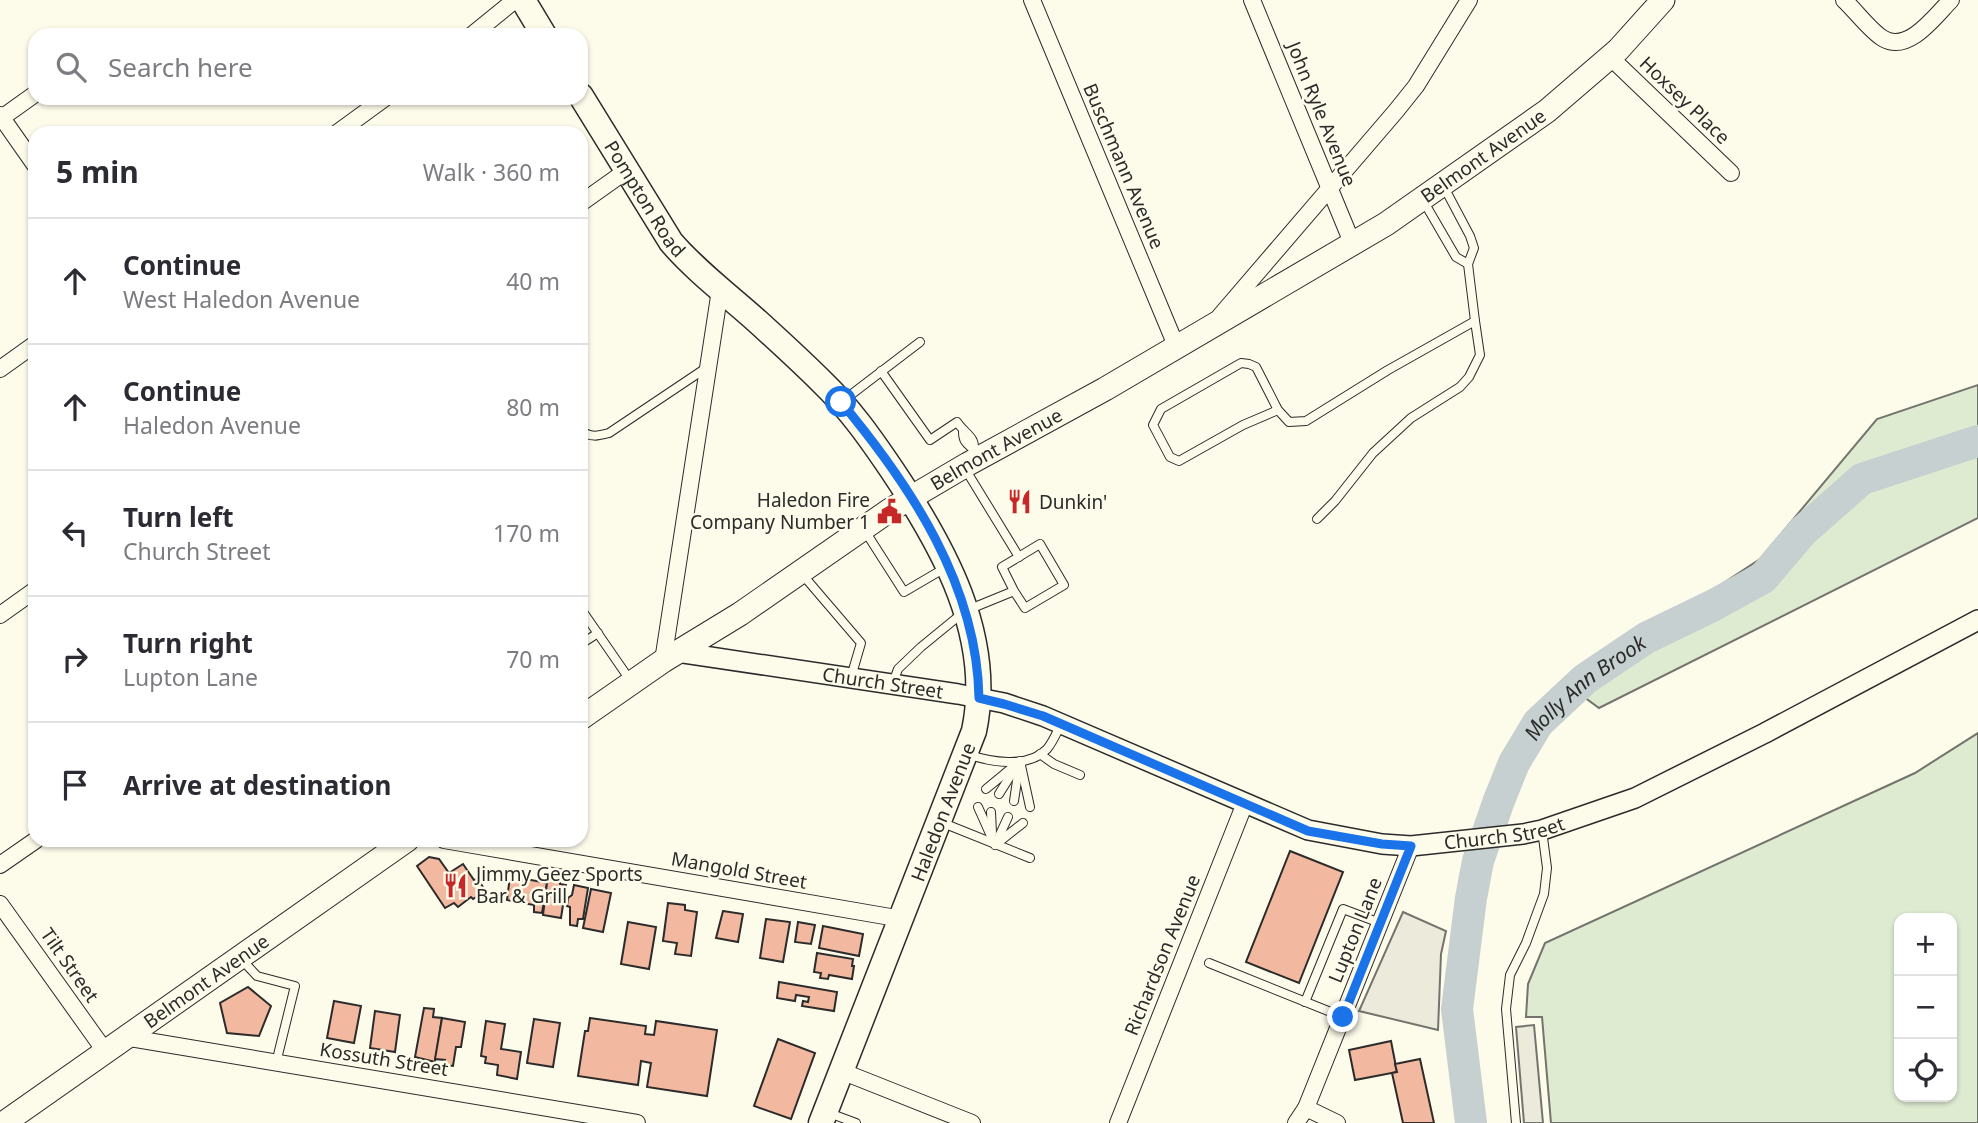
<!DOCTYPE html>
<meta charset="utf-8">
<style>
:root{--surface:#fff;--page:#f2f2f3;--text:#2b2b33;--muted:#7c7c81;--line:#e1e1e2}
body{margin:0;font-family:"Noto Sans",sans-serif;background:var(--page);color:var(--text)}
.controls{position:absolute;right:21px;bottom:21px;display:grid;overflow:hidden;border-radius:14px;box-shadow:0 2px 5px #0004}
.controls button{width:63px;height:63px;display:grid;place-items:center;padding:0;border:0;border-bottom:2px solid var(--line);background:var(--surface);color:var(--text);font:35px sans-serif}
.stop{position:absolute;width:21px;height:21px;margin:-16px;border:5px solid #1a73e8;border-radius:50%;background:#fff}
.stop.end{background:#1a73e8;border-color:#fff;box-shadow:0 2px 7px #0008}
.list{margin:0;padding:0;list-style:none}
h2{display:flex;justify-content:space-between;align-items:center;height:91px;margin:0;padding:0 28px;font-size:30px}
h2 small{font-size:23px;font-weight:400;color:var(--muted)}
.list li{display:grid;grid-template-columns:46px 1fr auto;gap:21px;align-items:center;box-sizing:border-box;height:126px;padding:0 28px;border-top:2px solid var(--line)}
.list b{display:block;font-size:26px;white-space:nowrap}
.list p{margin:0;font-size:23px;white-space:nowrap;color:var(--muted)}
.list em{font-size:23px;font-style:normal;color:var(--muted)}
.icon{flex:none;width:38px;height:38px;fill:none;stroke:currentColor;stroke-width:2;stroke-linecap:round;stroke-linejoin:round}
.map{position:relative;flex:none;width:1978px;height:1123px;overflow:hidden}
.search{position:absolute;background:var(--surface);box-shadow:0 2px 5px #0004;left:28px;top:28px;width:560px;height:77px;display:flex;align-items:center;gap:18px;box-sizing:border-box;padding:0 24px;border-radius:21px;color:var(--muted);font-size:26px}
.panel{position:absolute;background:var(--surface);box-shadow:0 2px 5px #0004;left:28px;top:126px;width:560px;height:721px;border-radius:21px}
.map>svg:first-child{display:block}
.green{fill:#deebd1;stroke:#74746e;stroke-width:2;fill-rule:evenodd}
.parking{fill:#eceadb;stroke:#74746e;stroke-width:2}
.lines{fill:none;stroke-linecap:round;stroke-linejoin:round}
.river{stroke:#c7d0d0;stroke-width:32}
.building{fill:#f2b8a0;stroke:#2b2b2b;stroke-width:2}
.service-casing{stroke:#2b2b2b;stroke-width:10}
.minor-casing{stroke:#2b2b2b;stroke-width:18}
.tertiary-casing{stroke:#2b2b2b;stroke-width:22}
.secondary-casing{stroke:#2b2b2b;stroke-width:25}
.primary-casing{stroke:#2b2b2b;stroke-width:27}
.service{stroke:#fdfbea;stroke-width:8}
.minor{stroke:#fdfbea;stroke-width:16}
.tertiary{stroke:#fdfbea;stroke-width:19}
.secondary{stroke:#fdfbea;stroke-width:23}
.primary{stroke:#fdfbea;stroke-width:24}
.route{stroke:#1a73e8;stroke-width:9}
.labels{text-anchor:middle;dominant-baseline:central;stroke-width:5;stroke-linejoin:round;paint-order:stroke}
.street-label{font-size:19px;fill:#2b2b2b;stroke:#fdfbea}
.poi-label{font-size:19px;fill:#2b2b2b;stroke:#fdfbea;text-anchor:start}
.water-label{font-size:21px;font-style:italic;fill:#2b2b2b;stroke:#fdfbea}
</style>
<div class="map">
<svg width="1978" height="1123" viewBox="0 0 1978 1123">
<rect width="100%" height="100%" fill="#fdfbea"/>
<g class="green">
<path d="M 1978,385 L 1978,518 L 1599,708 L 1568,685 L 1760,559 L 1877,419 Z"/>
<path d="M 1978,733 L 1978,1123 L 1551,1123 L 1542,1017 L 1526,1017 L 1528,984 L 1545,943 L 1915,773 ZM 1899,918 L 1952,918 L 1952,1097 L 1899,1097 Z"/>
</g>
<g class="parking">
<path d="M 1403,912 L 1446,931 L 1441,954 L 1438,1030 L 1359,1011 Z"/>
<path d="M 1534,1025 L 1543,1123 L 1524,1123 L 1516,1027 Z"/>
</g>
<g class="lines">
<path class="river" id="s1" d="M 1471,1123 L 1457,1009 L 1471,898 L 1478,861 L 1498,803 L 1514,763 L 1538,723 L 1585,679 L 1646,638 L 1714,605 L 1763,578 L 1803,531 L 1862,479 L 1978,441"/>
</g>
<g class="building">
<path d="M 1290,851 L 1343,872 L 1299,983 L 1246,962 Z"/>
<path d="M 429,857 L 439,859 L 449,873 L 463,864 L 474,880 L 477,879 L 486,891 L 473,899 L 471,897 L 458,907 L 454,903 L 445,908 L 417,866 Z"/>
<path d="M 510,876 L 547,883 L 542,913 L 534,912 L 534,905 L 507,900 Z"/>
<path d="M 550,880 L 560,881 L 560,884 L 566,885 L 561,918 L 543,915 L 547,883 Z"/>
<path d="M 574,885 L 588,888 L 583,919 L 578,919 L 577,926 L 570,925 L 570,907 L 567,906 L 568,898 L 572,895 Z"/>
<path d="M 591,889 L 611,893 L 603,932 L 583,928 Z"/>
<path d="M 668,903 L 685,905 L 685,910 L 697,912 L 691,956 L 675,954 L 677,943 L 663,941 Z"/>
<path d="M 723,911 L 743,914 L 738,942 L 716,938 Z"/>
<path d="M 766,919 L 790,922 L 783,962 L 760,958 Z"/>
<path d="M 628,922 L 656,927 L 649,969 L 621,964 Z"/>
<path d="M 798,922 L 815,925 L 811,944 L 795,942 Z"/>
<path d="M 823,926 L 863,934 L 859,956 L 819,948 Z"/>
<path d="M 817,953 L 853,959 L 852,966 L 854,966 L 852,979 L 829,975 L 828,979 L 820,978 L 821,973 L 814,972 Z"/>
<path d="M 779,982 L 837,992 L 834,1011 L 802,1006 L 803,1001 L 808,1002 L 809,997 L 796,995 L 795,1001 L 777,998 Z"/>
<path d="M 248,987 L 271,1006 L 259,1036 L 227,1033 L 220,1003 Z"/>
<path d="M 334,1001 L 361,1006 L 354,1043 L 327,1038 Z"/>
<path d="M 424,1008 L 434,1009 L 433,1017 L 442,1018 L 435,1062 L 415,1057 Z"/>
<path d="M 375,1011 L 400,1015 L 395,1052 L 370,1048 Z"/>
<path d="M 442,1018 L 465,1022 L 461,1047 L 456,1047 L 453,1066 L 444,1065 L 445,1060 L 435,1059 Z"/>
<path d="M 590,1018 L 646,1026 L 645,1034 L 654,1035 L 656,1021 L 717,1030 L 707,1096 L 647,1087 L 651,1063 L 641,1061 L 638,1085 L 578,1076 L 585,1031 L 588,1031 Z"/>
<path d="M 534,1019 L 560,1023 L 553,1067 L 527,1063 Z"/>
<path d="M 486,1021 L 505,1024 L 501,1049 L 521,1052 L 517,1079 L 497,1075 L 498,1065 L 485,1063 L 486,1057 L 481,1056 Z"/>
<path d="M 778,1039 L 815,1053 L 791,1119 L 754,1106 Z"/>
<path d="M 1391,1041 L 1397,1072 L 1355,1080 L 1349,1050 Z"/>
<path d="M 1420,1059 L 1434,1123 L 1403,1123 L 1392,1073 L 1397,1072 L 1395,1064 Z"/>
</g>
<g class="lines">
<defs>
<g id="service">
<path d="M 1424,202 L 1456,257 L 1468,264 L 1474,248 L 1470,236 L 1444,187"/>
<path d="M 881,371 L 930,440 L 957,422 C 964,433 975,436 974,449"/>
<path d="M 844,400 L 920,342"/>
<path d="M 1278,410 L 1256,367 L 1249,364 L 1241,363 L 1161,409 L 1153,425 L 1170,457 L 1179,461 L 1243,425 L 1278,410 L 1289,422 L 1306,421 L 1388,370 L 1475,321 L 1468,264"/>
<path d="M 581,430 C 590,438 598,436 609,433 L 706,368"/>
<path d="M 963,432 C 963,443 968,444 975,451"/>
<path d="M 964,467 L 1019,557"/>
<path d="M 1317,519 L 1335,501 L 1373,453 L 1411,418 L 1460,387 L 1469,377 L 1480,355 L 1475,321"/>
<path d="M 865,531 L 904,592 L 945,568"/>
<path d="M 802,574 L 861,643 L 851,677"/>
<path d="M 581,609 L 630,680"/>
<path d="M 581,644 L 598,633"/>
<path d="M 893,683 L 898,669 L 921,647 L 965,611 L 1014,591 L 1025,608 L 1064,585 L 1040,544 L 1002,567 L 1014,591"/>
<path d="M 967,754 C 990,762 1028,769 1047,749 C 1053,742 1057,732 1061,724"/>
<path d="M 1040,754 L 1054,764 L 1080,775"/>
<path d="M 986,789 L 1020,761 L 1030,807"/>
<path d="M 999,794 L 1016,767"/>
<path d="M 1014,801 L 1019,767"/>
<path d="M 978,807 L 995,845 L 1023,823"/>
<path d="M 991,812 L 992,833"/>
<path d="M 943,823 L 1030,858"/>
<path d="M 996,843 L 1008,817"/>
<path d="M 242,960 L 257,976 L 295,986 L 276,1063"/>
<path d="M 1209,963 L 1343,1017"/>
<path d="M 1305,1002 L 1343,909 L 1380,923"/>
<path d="M 829,1113 L 856,1123"/>
<path d="M 1516,1123 L 1506,1009 L 1510,975 L 1526,943 L 1544,894 L 1547,868 L 1542,830"/>
</g>
<g id="minor">
<path d="M 1032,0 L 1177,348"/>
<path d="M 1252,0 L 1353,245"/>
<path d="M 1844,0 C 1855,10 1872,33 1884,39 C 1909,53 1936,15 1951,0"/>
<path d="M 472,35 L 515,0"/>
<path d="M 1610,57 L 1731,173"/>
<path d="M 0,115 L 35,165"/>
<path d="M 0,119 L 35,94"/>
<path d="M 337,133 L 385,98"/>
<path d="M 581,203 L 626,171"/>
<path d="M 1220,316 L 1396,111 L 1416,86 L 1469,0"/>
<path d="M 0,369 L 35,344"/>
<path d="M 0,615 L 35,590"/>
<path d="M 663,661 L 720,290"/>
<path d="M 444,840 L 902,919"/>
<path d="M 0,865 L 36,840"/>
<path d="M 0,904 L 105,1051"/>
<path d="M 124,1037 L 637,1123"/>
<path d="M 841,1071 L 972,1123"/>
<path d="M 1306,1108 L 1337,1123"/>
<path d="M 1118,1123 L 1245,803"/>
<path d="M 1296,1123 L 1306,1108 L 1411,846"/>
</g>
<g id="tertiary">
<path id="s2" d="M 677,652 L 958,694 L 1004,703 L 1043,716 L 1308,830 L 1382,844 L 1411,846 L 1523,834 L 1542,830 L 1635,798 L 1765,733 L 1978,620"/>
</g>
<g id="secondary">
<path id="s3" d="M 581,718 L 663,661 L 740,614 L 890,510 L 968,464 L 1105,389 L 1386,224 L 1547,111 L 1618,50 L 1663,0"/>
<path id="s4" d="M 4,1123 L 407,840"/>
</g>
<g id="primary">
<path d="M 523,0 L 544,35"/>
<path id="s5" d="M 581,96 L 671,242 C 697,272 728,295 757,321 C 779,341 802,362 823,383 C 850,409 871,439 892,470 C 943,546 994,636 974,731 L 821,1123"/>
</g>
</defs>
<use href="#service" class="service-casing"/>
<use href="#minor" class="minor-casing"/>
<use href="#tertiary" class="tertiary-casing"/>
<use href="#secondary" class="secondary-casing"/>
<use href="#primary" class="primary-casing"/>
<use href="#service" class="service"/>
<use href="#minor" class="minor"/>
<use href="#tertiary" class="tertiary"/>
<use href="#secondary" class="secondary"/>
<use href="#primary" class="primary"/>
</g>
<g class="lines">
<path class="route" d="M 841,402 C 911,486 977,585 979,698 L 1004,704 L 1043,716 L 1308,831 L 1382,844 L 1411,846 L 1343,1017"/>
</g>
<defs>
<symbol id="restaurant-bare" viewBox="-9 -9 18 18"><path d="M-5-6h1v4h1v-4h1v4h1v-4h1v5L-1.5 .5V6h-2V.5L-5-1ZM5-6V6H3V1.5H1.5Q1.5-4 5-6Z" fill="#c62828" stroke="#fdfbea" stroke-width="2.5" paint-order="stroke"/></symbol>
<symbol id="civic-bare" viewBox="-9 -9 18 18"><path d="M-.6-6.5H3V-4.5H.6V-3L4-1V1h2V6H-6V1h2V-1L-.6-3ZM-1.2 2.5V6h2.4V2.5Z" fill="#c62828" stroke="#fdfbea" stroke-width="2.5" paint-order="stroke"/></symbol>
</defs>
<g fill-rule="evenodd">
<use href="#restaurant-bare" x="1002" y="484" width="35" height="35"/>
<use href="#civic-bare" x="872" y="494" width="35" height="35"/>
<use href="#restaurant-bare" x="438" y="868" width="35" height="35"/>
</g>
<g class="labels">
<g class="street-label">
<text transform="translate(1685 100) rotate(44)">Hoxsey Place</text>
<text transform="translate(1322 114) rotate(68)">John Ryle Avenue</text>
<text stroke="none"><textPath href="#s3" startOffset="1064">Belmont Avenue</textPath></text>
<text transform="translate(1124 166) rotate(67)">Buschmann Avenue</text>
<text stroke="none"><textPath href="#s5" startOffset="121">Pompton Road</textPath></text>
<text stroke="none"><textPath href="#s3" startOffset="495">Belmont Avenue</textPath></text>
<text stroke="none"><textPath href="#s2" startOffset="208">Church Street</textPath></text>
<text transform="translate(943 812) rotate(-69)">Haledon Avenue</text>
<text stroke="none"><textPath href="#s2" startOffset="859">Church Street</textPath></text>
<text transform="translate(739 870) rotate(10)">Mangold Street</text>
<text transform="translate(1355 930) rotate(-68)">Lupton Lane</text>
<text transform="translate(1162 955) rotate(-68)">Richardson Avenue</text>
<text transform="translate(70 965) rotate(55)">Tilt Street</text>
<text stroke="none"><textPath href="#s4" startOffset="247">Belmont Avenue</textPath></text>
<text transform="translate(384 1059) rotate(9)">Kossuth Street</text>
</g>
<g class="poi-label">
<text x="870" y="500" text-anchor="end">Haledon Fire<tspan x="870" dy="22">Company Number 1</tspan></text>
<text x="1039" y="502">Dunkin'</text>
<text x="476" y="874">Jimmy Geez Sports<tspan x="476" dy="22">Bar &amp; Grill</tspan></text>
</g>
<g class="water-label">
<text stroke="none"><textPath href="#s1" startOffset="474">Molly Ann Brook</textPath></text>
</g>
</g>
</svg>
<div class="controls">
<button>+</button>
<button>−</button>
<button><svg class="icon" aria-label="locate" viewBox="0 0 24 24"><circle cx="12" cy="12" r="6"/><path d="M12 2v4M12 18v4M2 12h4M18 12h4"/></svg></button>
</div>
<div class="stop" style="left:841px;top:402px"></div>
<div class="stop end" style="left:1343px;top:1017px"></div>
<div class="search"><svg class="icon" aria-label="search" viewBox="0 0 24 24"><circle cx="10" cy="10" r="6"/><path d="M15 15l6 6"/></svg>Search here</div>
<section class="panel">
<h2>5 min<small>Walk · 360 m</small></h2>
<ul class="list">
<li><svg class="icon" aria-label="ahead" viewBox="0 0 24 24"><path d="M12 20V5M6 11l6-6 6 6"/></svg><div><b>Continue</b><p>West Haledon Avenue</p></div><em>40 m</em></li>
<li><svg class="icon" aria-label="ahead" viewBox="0 0 24 24"><path d="M12 20V5M6 11l6-6 6 6"/></svg><div><b>Continue</b><p>Haledon Avenue</p></div><em>80 m</em></li>
<li><svg class="icon" aria-label="left" viewBox="0 0 24 24"><path d="M17 20v-9H6M10 6l-5 5 5 5"/></svg><div><b>Turn left</b><p>Church Street</p></div><em>170 m</em></li>
<li><svg class="icon" aria-label="right" viewBox="0 0 24 24"><path d="M7 20v-9h11M14 6l5 5-5 5"/></svg><div><b>Turn right</b><p>Lupton Lane</p></div><em>70 m</em></li>
<li><svg class="icon" aria-label="arrive" viewBox="0 0 24 24"><path d="M6 21V4h12l-3 4 3 4H6"/></svg><div><b>Arrive at destination</b></div></li>
</ul>
</section>
</div>
